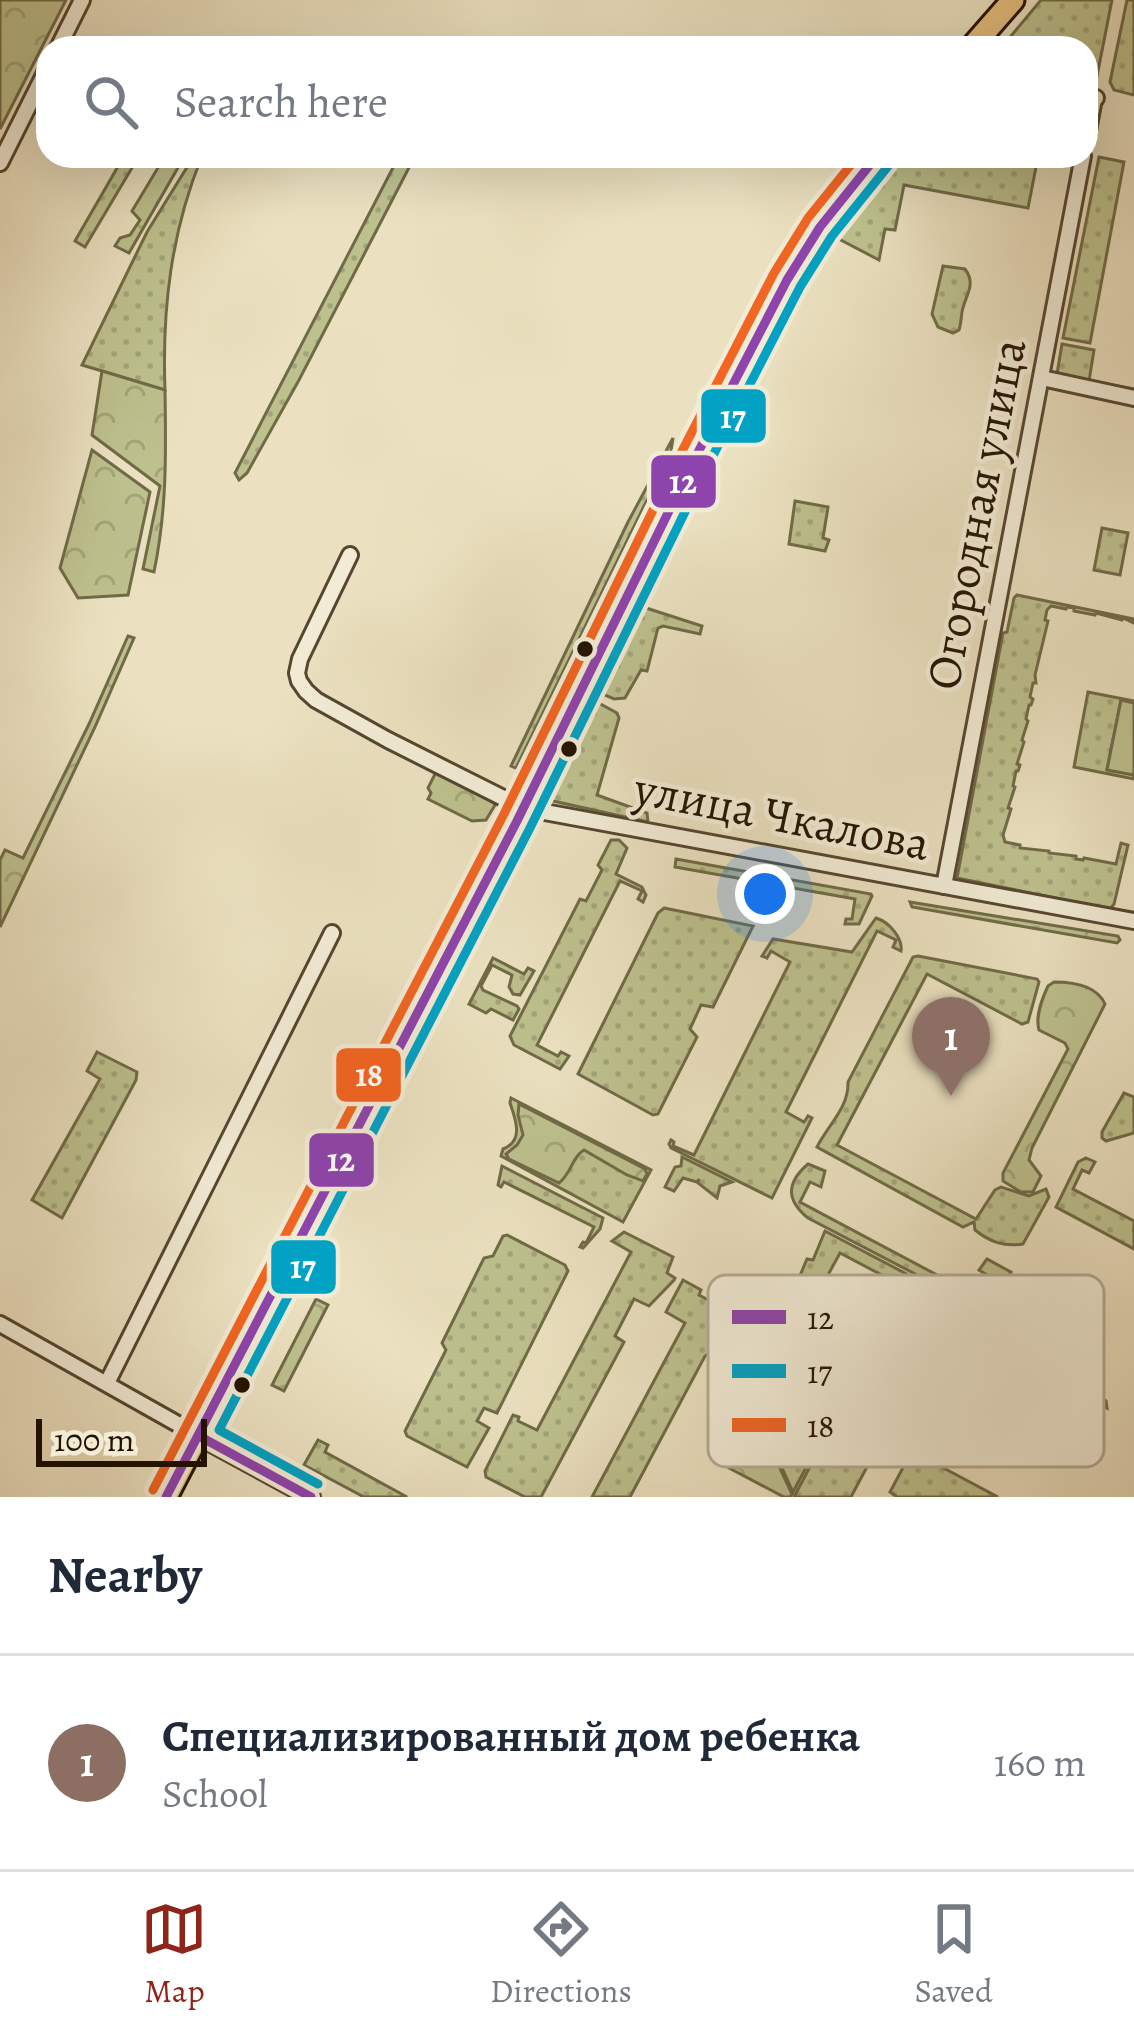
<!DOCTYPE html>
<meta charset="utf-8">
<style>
:root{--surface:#fff;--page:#f6f6f7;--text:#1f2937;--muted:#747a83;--line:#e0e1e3;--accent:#8f2418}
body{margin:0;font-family:Alegreya,serif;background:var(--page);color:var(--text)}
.scale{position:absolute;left:36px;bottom:30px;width:171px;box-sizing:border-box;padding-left:12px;border:6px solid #241300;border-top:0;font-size:33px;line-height:42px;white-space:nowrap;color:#241300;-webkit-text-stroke:9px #f2ecd6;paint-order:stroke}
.you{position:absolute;left:765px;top:894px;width:42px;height:42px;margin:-30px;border:9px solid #fff;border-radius:50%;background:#1a73e8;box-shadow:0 0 0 18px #1a73e833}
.badge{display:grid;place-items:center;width:78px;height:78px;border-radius:50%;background:var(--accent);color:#fff;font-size:39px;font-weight:700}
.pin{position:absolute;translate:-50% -99px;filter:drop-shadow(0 3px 6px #0008)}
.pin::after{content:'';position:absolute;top:63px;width:42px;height:36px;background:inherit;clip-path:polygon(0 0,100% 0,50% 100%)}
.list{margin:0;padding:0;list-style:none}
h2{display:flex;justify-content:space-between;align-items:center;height:156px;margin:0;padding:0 48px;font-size:51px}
h2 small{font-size:39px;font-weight:400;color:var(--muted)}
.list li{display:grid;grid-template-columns:78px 1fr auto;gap:36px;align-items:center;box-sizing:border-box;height:216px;padding:0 48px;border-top:3px solid var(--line)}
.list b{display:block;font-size:45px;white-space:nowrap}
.list p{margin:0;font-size:39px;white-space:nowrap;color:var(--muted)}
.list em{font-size:39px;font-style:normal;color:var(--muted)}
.icon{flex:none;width:66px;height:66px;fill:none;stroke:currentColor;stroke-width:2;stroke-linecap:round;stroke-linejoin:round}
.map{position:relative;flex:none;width:1134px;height:1497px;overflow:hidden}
.search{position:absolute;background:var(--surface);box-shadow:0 12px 48px #0002;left:36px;right:36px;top:36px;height:132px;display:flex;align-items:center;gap:30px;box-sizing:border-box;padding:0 42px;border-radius:36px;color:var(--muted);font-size:45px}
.sheet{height:372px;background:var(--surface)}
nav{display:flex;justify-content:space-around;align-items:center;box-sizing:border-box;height:168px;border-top:3px solid var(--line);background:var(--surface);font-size:33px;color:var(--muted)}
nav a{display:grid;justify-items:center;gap:6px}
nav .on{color:var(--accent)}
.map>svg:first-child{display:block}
.grass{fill:url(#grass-dots);stroke:#706a47;stroke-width:3}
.forest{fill:url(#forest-crowns);stroke:#706a47;stroke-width:3}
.garden{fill:#bdc18e;stroke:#706a47;stroke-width:3}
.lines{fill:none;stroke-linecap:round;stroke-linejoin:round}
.minor-casing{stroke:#564630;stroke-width:20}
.tertiary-casing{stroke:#564630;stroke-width:22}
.primary-casing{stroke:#241300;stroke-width:27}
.minor{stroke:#f2ecd6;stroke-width:14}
.tertiary{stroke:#f2ecd6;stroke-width:16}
.primary{stroke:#e6c080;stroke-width:21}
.bus-1-casing{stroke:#f2ecd6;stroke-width:18}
.bus-2-casing{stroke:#f2ecd6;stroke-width:18}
.bus-3-casing{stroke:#f2ecd6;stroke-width:18}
.bus-1{stroke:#8e44ad;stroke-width:9}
.bus-2{stroke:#02a2c4;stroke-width:9}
.bus-3{stroke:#f26522;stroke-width:9}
.bus-dot{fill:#241300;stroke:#f2ecd6;stroke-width:4.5}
.labels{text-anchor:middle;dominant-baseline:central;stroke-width:9;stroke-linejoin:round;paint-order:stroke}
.street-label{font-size:48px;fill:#241300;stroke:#f2ecd6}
.key{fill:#f2ecd6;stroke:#b4ab96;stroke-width:3}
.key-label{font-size:33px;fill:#241300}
.line-badge{stroke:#f2ecd6;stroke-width:4.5}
.badge-label{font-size:33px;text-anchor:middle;font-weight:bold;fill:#fff}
</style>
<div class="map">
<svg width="1134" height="1497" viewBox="0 0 1134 1497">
<defs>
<pattern id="grass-dots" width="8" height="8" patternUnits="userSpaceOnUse" patternTransform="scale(3)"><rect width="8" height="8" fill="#bdc18e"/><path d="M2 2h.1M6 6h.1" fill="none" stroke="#a2a579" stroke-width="1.8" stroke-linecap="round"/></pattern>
<pattern id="forest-crowns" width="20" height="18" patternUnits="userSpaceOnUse" patternTransform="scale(3)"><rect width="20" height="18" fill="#bdc18e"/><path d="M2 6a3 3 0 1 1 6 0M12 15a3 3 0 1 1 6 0" fill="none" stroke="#a2a579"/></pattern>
</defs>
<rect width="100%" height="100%" fill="#ebe1c0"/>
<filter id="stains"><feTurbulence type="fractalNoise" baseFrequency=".00167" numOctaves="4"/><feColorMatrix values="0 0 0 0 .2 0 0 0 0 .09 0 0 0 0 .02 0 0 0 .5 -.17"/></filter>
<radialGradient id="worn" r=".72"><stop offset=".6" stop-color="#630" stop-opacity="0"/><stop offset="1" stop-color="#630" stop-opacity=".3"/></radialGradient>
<g class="grass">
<path d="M 1041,0 L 1112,0 L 1095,86 L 1089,94 L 1086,93 L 1086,48 L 1001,48 Z"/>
<path d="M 1127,0 L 1134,0 L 1134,95 L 1114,90 L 1110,82 Z"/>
<path d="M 124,156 L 139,156 L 85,247 L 75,241 Z"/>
<path d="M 194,156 L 202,156 C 171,232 162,309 165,390 L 82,365 L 147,232 Z"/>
<path d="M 399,156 L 415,156 L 299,380 L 247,473 L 239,480 L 235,473 Z"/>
<path d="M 905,156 L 975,156 L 1036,167 L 1028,208 L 904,185 L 895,230 L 885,229 L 879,260 L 837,238 Z"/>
<path d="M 1099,157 L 1124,162 L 1090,343 L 1063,338 Z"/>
<path d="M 943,266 L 965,269 C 977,285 965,295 962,312 C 961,318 961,324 959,330 L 953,333 L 938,327 L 932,314 Z"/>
<path d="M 1062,344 L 1094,350 L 1089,381 L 1134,389 L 1134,393 L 1057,374 Z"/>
<path d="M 673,438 L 671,451 L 516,768 L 511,766 L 628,522 Z"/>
<path d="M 795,501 L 828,507 L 823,538 L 829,540 L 825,551 L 789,544 Z"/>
<path d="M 1102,528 L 1128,533 L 1120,575 L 1094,570 Z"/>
<path d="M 1017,595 L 1134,619 L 1134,623 L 1123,618 L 1122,620 L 1096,613 L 1095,615 L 1074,611 L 1074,608 L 1067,607 L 1066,609 L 1051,606 L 1047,610 L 1045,620 L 1048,621 L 1035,675 L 1036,683 L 1033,683 L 1030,697 L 1033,699 L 1031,705 L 1029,705 L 1026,719 L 1028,721 L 1022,740 L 1024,742 L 1017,764 L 1020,765 L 1018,771 L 1016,771 L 1013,786 L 1015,787 L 1008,808 L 1011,809 L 1003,835 L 1005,842 L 1020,845 L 1020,848 L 1049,851 L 1049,853 L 1076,856 L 1076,859 L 1083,860 L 1084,858 L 1116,864 L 1121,843 L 1128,845 L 1114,904 L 1110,909 L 957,878 L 1003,633 L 1007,632 L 1014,598 Z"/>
<path d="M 643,607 L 702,626 L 700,634 L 663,626 L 658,628 L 647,671 L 641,670 L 625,698 L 614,699 L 600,693 Z"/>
<path d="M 1088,692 L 1134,701 L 1134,703 L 1121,700 L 1107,769 L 1134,775 L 1134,779 L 1074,767 Z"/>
<path d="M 595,701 L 617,713 L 619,718 L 597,795 L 647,813 L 648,822 L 553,801 L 549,798 Z"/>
<path d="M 611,840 L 619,840 L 627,848 L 616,874 L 642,887 L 646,895 L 643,902 L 638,899 L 642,891 L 620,881 L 537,1045 L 558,1056 L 561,1052 L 569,1056 L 560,1069 L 514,1045 L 510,1036 L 580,899 L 586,901 L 602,870 L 598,865 Z"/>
<path d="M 676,859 L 871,894 L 872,896 L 859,924 L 845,924 L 846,919 L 852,919 L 855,899 L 675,867 Z"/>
<path d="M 664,908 L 753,926 L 713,1007 L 701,1005 L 690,1029 L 697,1037 L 658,1114 L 653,1115 L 578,1074 L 658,913 Z"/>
<path d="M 876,918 C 889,922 903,938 901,951 L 893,947 L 896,940 L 877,931 L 786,1112 L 804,1122 L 808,1116 L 812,1118 L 772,1198 L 671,1148 L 669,1144 L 671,1140 L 674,1142 L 673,1146 L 694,1155 L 790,962 L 771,951 L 767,958 L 762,956 L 773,939 L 852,952 Z"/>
<path d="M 918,956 L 1037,979 L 1039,982 L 1028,1022 L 1022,1024 L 927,974 L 837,1145 L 976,1219 L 995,1190 L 1001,1187 L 1029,1196 L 1046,1189 L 1049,1197 L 1023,1244 C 1004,1247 990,1242 975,1230 L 974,1222 L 963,1227 L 817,1147 C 827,1126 849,1108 848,1082 L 913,957 Z"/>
<path d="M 493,958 L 524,974 L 528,968 L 534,971 L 520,995 L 513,994 L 509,987 L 512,975 L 492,965 L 481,986 L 483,990 L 517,1006 L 519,1009 L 513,1020 L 491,1009 L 486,1013 L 469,1004 Z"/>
<path d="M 97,1052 L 137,1072 L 136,1080 L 62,1218 L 32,1200 L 100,1079 L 87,1071 Z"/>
<path d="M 1124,1093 L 1134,1097 L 1134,1133 L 1106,1141 L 1102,1138 L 1102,1132 Z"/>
<path d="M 511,1098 L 651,1170 L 623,1222 L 501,1156 L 503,1149 C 524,1141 516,1120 510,1103 Z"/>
<path d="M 682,1157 L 732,1182 L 720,1186 L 717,1198 L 698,1183 L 699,1179 L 697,1182 L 683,1178 L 674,1191 L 665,1187 L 675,1167 L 681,1166 Z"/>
<path d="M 1086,1158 L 1095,1162 L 1089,1173 L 1082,1170 L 1073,1189 L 1134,1221 L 1134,1249 L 1056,1207 L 1078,1162 Z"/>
<path d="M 808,1164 L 825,1171 L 821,1187 L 810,1182 L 800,1202 L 984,1300 L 995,1280 L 979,1270 L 987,1259 L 1011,1272 L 994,1304 L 982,1309 L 808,1218 C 786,1200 786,1183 808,1164 Z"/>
<path d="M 502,1166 L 603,1218 L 600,1229 L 583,1248 L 580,1247 L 583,1242 L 586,1243 L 594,1227 L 504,1182 L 501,1187 L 498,1185 Z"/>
<path d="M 825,1231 L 975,1310 L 969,1321 L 840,1253 L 822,1286 L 799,1278 L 807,1259 L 813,1260 Z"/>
<path d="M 624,1232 L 673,1257 L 667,1273 L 675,1278 L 674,1280 L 649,1306 L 634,1299 L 615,1336 L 624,1342 L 541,1497 L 525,1497 L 486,1477 L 485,1471 L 513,1415 L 519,1417 L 518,1421 L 537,1430 L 631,1252 L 612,1241 Z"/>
<path d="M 507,1235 L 565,1265 L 568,1271 L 497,1413 L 484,1408 L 477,1421 L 489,1428 L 467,1467 L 407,1436 L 405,1431 L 446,1350 L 442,1343 L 484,1258 L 493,1256 L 503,1236 Z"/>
<path d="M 683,1280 L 701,1290 L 699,1295 L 729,1311 L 733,1306 L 747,1314 L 735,1339 L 727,1335 L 723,1341 L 727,1344 L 705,1356 L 630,1497 L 592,1497 L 685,1323 L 666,1312 Z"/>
<path d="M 976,1334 L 987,1335 L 1090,1391 L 1106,1401 L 1107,1408 L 982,1343 L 921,1456 L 998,1497 L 897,1497 L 890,1492 L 907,1460 L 915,1455 L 914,1446 L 920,1433 L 969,1341 Z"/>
<path d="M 758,1415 L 821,1439 L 793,1492 Z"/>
<path d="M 846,1435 L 876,1450 L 851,1497 L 794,1497 L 824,1440 Z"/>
<path d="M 318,1440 L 328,1445 L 325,1452 L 407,1497 L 364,1497 L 304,1465 Z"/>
</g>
<g class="forest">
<path d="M 0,0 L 66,0 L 0,129 Z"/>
<path d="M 165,156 L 184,157 L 129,253 L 115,246 L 120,238 L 130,235 L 140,220 L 132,211 Z"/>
<path d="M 102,371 L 165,390 C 166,454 167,509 154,572 L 143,569 L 160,486 L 92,435 Z"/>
<path d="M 92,450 L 150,492 L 128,595 L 78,598 L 60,568 Z"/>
<path d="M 128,636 L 134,638 L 95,727 L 0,927 L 0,860 L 5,850 L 23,858 L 89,724 Z"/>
<path d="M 437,770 L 489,795 L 495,805 L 486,820 L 472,821 L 428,799 L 431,793 L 428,788 Z"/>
<path d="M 910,902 L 1118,936 L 1120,940 L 1117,943 L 912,907 Z"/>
<path d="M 1054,982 C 1074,982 1097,986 1105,1004 L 1032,1148 L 1029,1160 L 1041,1176 L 1033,1192 L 1021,1192 L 1003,1181 L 1003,1173 L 1068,1049 L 1065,1043 L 1039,1030 C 1035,1016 1042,999 1048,986 Z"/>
<path d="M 519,1104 L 645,1169 L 647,1174 L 643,1181 L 627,1175 L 584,1150 C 572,1157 571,1174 559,1183 L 509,1159 L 506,1154 L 517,1145 L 523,1135 L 518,1115 Z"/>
<path d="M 316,1299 L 328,1305 L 284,1391 L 272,1385 Z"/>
<path d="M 755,1415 L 792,1494 L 790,1497 L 784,1497 L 727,1467 Z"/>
</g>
<path class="garden" d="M 1121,700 L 1134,703 L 1134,775 L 1107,770 Z"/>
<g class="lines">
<defs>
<g id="minor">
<path d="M 58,48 L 82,0"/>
<path d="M 1086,141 L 1094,99 L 1096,98"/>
<path d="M 0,163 L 48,67"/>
<path d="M 1042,378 L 1134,398"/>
<path d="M 350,555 L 300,659 L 297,673 L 299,681 L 306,691 L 316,700 L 388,740 L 523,808 L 1134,921"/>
<path d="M 944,886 L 1083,156"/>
<path d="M 0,1324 L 199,1436"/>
<path d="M 107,1383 L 332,933"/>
</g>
<path id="tertiary" d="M 199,1436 L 311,1497"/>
<g id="primary">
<path d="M 971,48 L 1013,0"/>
<path d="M 166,1497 L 517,821 L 692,464 L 787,280 L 820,227 L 877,156"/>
</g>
</defs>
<use href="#minor" class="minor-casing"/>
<use href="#tertiary" class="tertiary-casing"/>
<use href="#primary" class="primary-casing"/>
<use href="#minor" class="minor"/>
<use href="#tertiary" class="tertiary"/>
<use href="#primary" class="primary"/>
<defs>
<g id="bus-1">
<path d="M 199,1436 L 311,1497"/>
<path d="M 166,1497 L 517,821 L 692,464 L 787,280 L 820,227 L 877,156"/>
</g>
<path id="bus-2" d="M 318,1484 L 219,1430 L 530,828 L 705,471 L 800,287 L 832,236 L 889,165"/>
<path id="bus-3" d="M 153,1490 L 504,814 L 679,457 L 774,273 L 808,218 L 858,156"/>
</defs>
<use href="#bus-1" class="bus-1-casing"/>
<use href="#bus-2" class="bus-2-casing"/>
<use href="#bus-3" class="bus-3-casing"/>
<use href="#bus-1" class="bus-1"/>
<use href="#bus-2" class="bus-2"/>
<use href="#bus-3" class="bus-3"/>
</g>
<g class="bus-dot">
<circle cx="585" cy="649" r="10"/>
<circle cx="569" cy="749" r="10"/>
<circle cx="242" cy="1385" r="10"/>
</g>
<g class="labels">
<g class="street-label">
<text transform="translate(976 514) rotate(-79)">Огородная улица</text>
<text transform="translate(782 816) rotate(11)">улица Чкалова</text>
</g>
</g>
<rect x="708" y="1275" width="396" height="192" rx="18" class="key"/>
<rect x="732" y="1310" width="54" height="14" fill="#8e44ad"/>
<rect x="732" y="1364" width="54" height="14" fill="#02a2c4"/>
<rect x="732" y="1418" width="54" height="14" fill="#f26522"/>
<g class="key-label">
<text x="807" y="1329">12</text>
<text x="807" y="1383">17</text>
<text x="807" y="1437">18</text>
</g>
<g class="line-badge">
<rect x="699" y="387" width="69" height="58" rx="12" fill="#02a2c4"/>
<rect x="649" y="453" width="69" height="57" rx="12" fill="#8e44ad"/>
<rect x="334" y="1046" width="69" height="58" rx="12" fill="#f26522"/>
<rect x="307" y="1131" width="69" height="58" rx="12" fill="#8e44ad"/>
<rect x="269" y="1238" width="69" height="58" rx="12" fill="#02a2c4"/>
</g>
<g class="badge-label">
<text x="733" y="428">17</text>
<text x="683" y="493">12</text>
<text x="369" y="1086">18</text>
<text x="341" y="1171">12</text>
<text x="303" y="1278">17</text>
</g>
<rect width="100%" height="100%" filter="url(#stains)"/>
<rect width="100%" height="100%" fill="url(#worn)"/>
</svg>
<div class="scale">100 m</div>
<div class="you"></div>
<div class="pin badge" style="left:951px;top:1096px;background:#8d6e63">1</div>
<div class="search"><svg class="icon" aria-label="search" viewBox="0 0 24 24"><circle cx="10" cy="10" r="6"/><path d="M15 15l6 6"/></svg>Search here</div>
</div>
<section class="sheet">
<h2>Nearby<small></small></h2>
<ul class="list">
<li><span class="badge" style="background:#8d6e63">1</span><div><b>Специализированный дом ребенка</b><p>School</p></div><em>160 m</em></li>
</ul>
</section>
<nav>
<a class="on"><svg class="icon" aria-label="map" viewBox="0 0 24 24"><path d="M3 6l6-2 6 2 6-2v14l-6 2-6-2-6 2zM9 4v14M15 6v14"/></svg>Map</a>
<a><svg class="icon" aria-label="directions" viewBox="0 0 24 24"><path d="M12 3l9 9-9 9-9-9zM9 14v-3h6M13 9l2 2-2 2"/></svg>Directions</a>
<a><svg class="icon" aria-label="saved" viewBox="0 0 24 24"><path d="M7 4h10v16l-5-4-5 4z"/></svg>Saved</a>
</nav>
